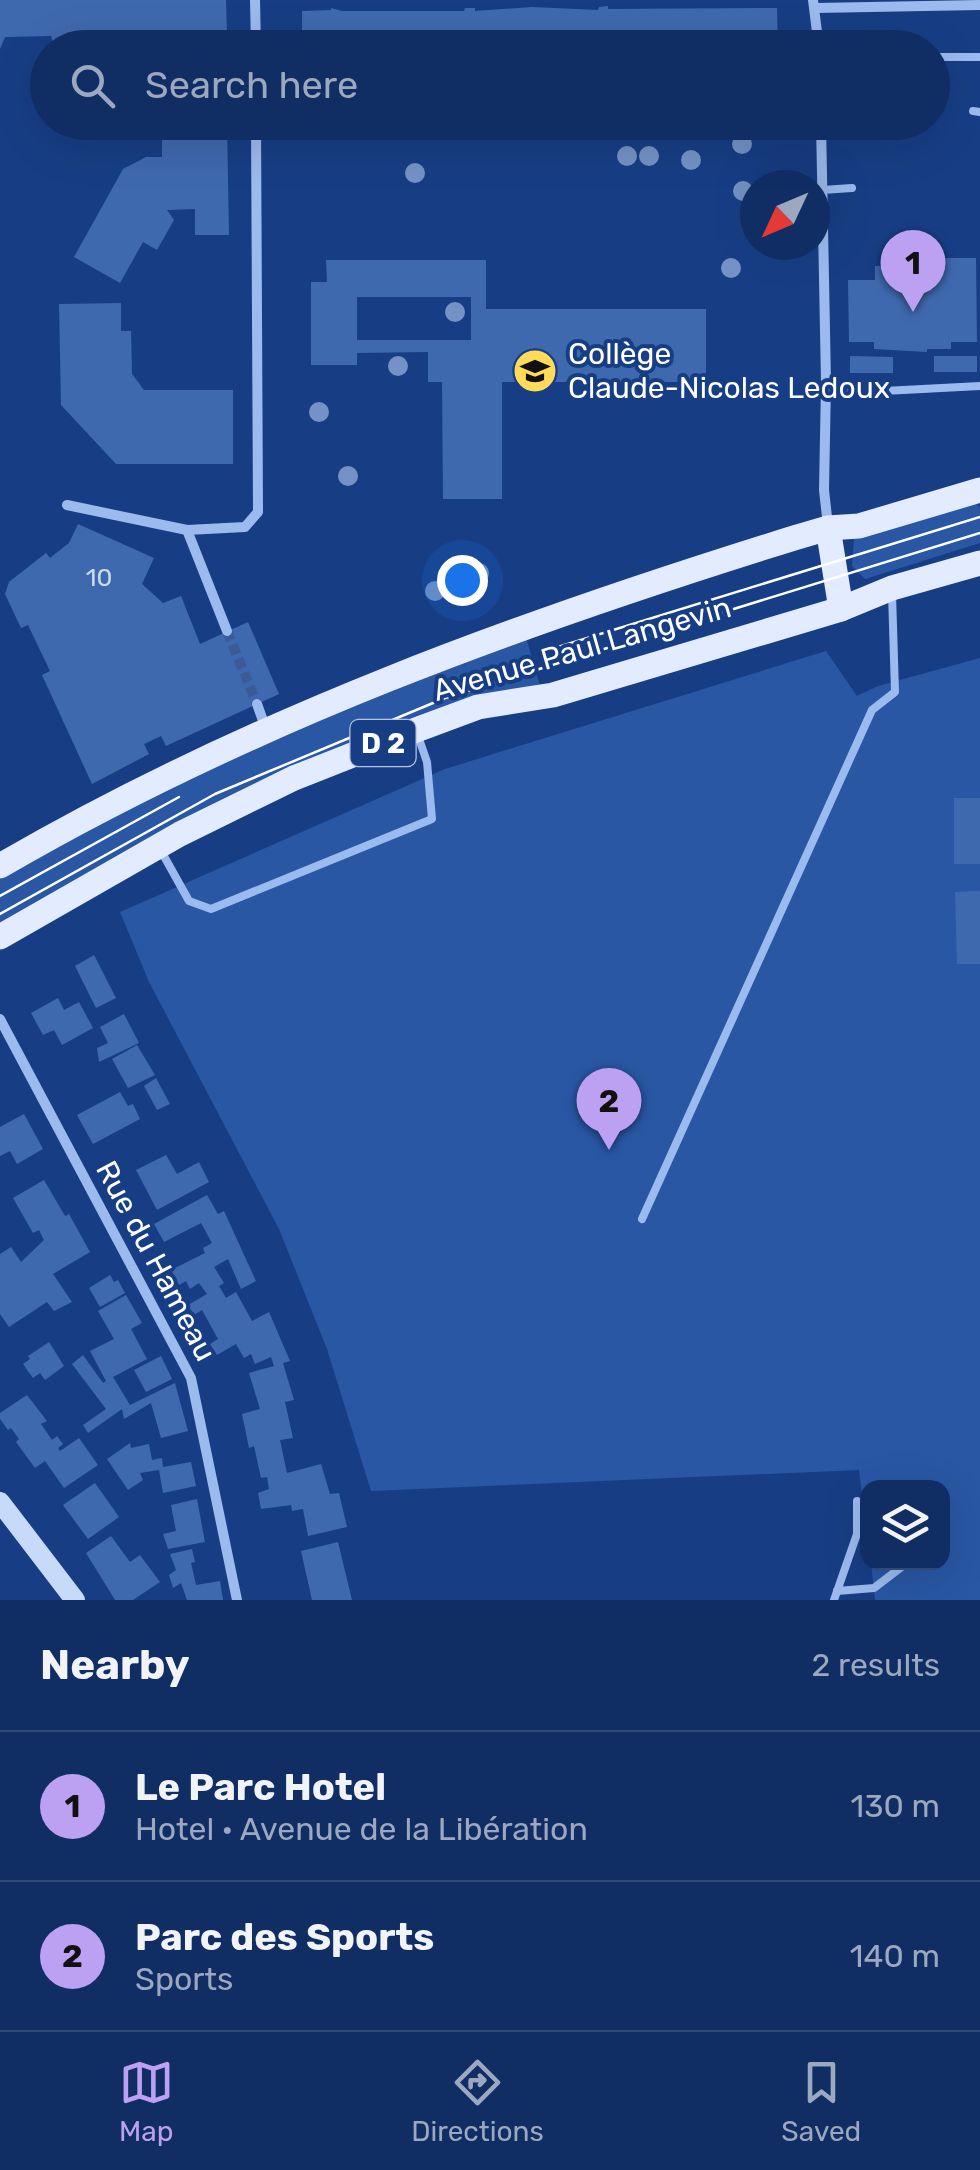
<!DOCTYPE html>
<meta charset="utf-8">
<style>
:root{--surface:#112e64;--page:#1e3a6d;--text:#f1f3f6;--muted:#9ca8bf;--line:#304a78;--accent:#bca0f2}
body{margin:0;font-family:Rubik,sans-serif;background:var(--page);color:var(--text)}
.controls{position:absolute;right:30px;bottom:30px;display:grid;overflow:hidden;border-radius:20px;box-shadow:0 10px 40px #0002}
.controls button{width:90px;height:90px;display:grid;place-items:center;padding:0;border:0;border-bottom:2px solid var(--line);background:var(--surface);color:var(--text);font:50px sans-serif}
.compass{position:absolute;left:740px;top:170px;width:90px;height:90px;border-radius:50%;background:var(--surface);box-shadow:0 10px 40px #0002;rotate:226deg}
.you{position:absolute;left:462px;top:580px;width:35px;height:35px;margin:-25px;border:8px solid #fff;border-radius:50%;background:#1a73e8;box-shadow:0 0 0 15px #1a73e833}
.badge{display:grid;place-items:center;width:65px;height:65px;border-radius:50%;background:var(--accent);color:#111;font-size:32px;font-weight:700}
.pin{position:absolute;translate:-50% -82px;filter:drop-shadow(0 2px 5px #0008)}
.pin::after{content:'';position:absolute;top:52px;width:35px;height:30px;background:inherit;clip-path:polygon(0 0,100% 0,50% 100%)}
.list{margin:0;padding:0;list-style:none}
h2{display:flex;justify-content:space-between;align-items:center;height:130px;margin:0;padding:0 40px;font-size:42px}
h2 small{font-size:32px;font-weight:400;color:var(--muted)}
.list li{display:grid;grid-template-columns:65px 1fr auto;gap:30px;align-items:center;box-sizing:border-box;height:150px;padding:0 40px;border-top:2px solid var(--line)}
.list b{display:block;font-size:38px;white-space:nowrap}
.list p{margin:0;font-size:32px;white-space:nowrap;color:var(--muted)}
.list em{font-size:32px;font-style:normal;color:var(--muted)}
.icon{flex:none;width:55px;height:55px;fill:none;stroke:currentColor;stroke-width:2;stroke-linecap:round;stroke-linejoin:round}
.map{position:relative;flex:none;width:980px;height:1600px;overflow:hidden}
.search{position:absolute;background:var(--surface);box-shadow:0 10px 40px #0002;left:30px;right:30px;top:30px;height:110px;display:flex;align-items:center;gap:25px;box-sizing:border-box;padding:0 35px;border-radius:55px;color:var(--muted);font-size:38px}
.sheet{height:430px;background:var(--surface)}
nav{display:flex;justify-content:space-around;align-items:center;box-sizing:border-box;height:140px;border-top:2px solid var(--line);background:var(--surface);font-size:28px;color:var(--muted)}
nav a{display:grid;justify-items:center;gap:5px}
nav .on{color:var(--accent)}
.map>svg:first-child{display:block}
.green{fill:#2957a4}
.building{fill:#3f69af;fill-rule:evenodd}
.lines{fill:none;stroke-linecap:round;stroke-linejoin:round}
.street-tunnel{stroke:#3a5b97;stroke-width:10;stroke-dasharray:10 5;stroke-linecap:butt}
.lane{stroke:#9bbaed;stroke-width:8}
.street{stroke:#9bbaed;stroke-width:10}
.secondary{stroke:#c8daf9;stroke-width:20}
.primary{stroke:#e2ebff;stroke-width:25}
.tram{stroke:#fff;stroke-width:2.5}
.tree{fill:#7492c5}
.labels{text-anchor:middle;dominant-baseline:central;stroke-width:8;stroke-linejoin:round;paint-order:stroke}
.number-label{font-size:25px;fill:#cfdaeb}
.shield{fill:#173e85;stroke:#b9c5da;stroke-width:2.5}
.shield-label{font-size:28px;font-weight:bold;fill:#fff}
.poi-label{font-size:30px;fill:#fff;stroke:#173e85;text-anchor:start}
.street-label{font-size:30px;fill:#fff;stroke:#173e85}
</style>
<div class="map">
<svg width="980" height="1600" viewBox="0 0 980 1600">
<rect width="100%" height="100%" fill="#173e85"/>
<g class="green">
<path d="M 975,503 L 980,507 L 980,543 L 865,579 L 852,566 L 854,538 Z"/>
<path d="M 525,634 L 541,689 L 469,701 L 0,929 L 0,879 L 68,840 L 236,754 Z"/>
<path d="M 826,651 L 857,696 L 878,686 L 980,658 L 980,1600 L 875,1600 L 871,1563 L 942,1562 L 942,1488 L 868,1488 L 867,1536 L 859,1470 L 371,1491 L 327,1349 L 279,1229 L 149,982 L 120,912 L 445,769 Z"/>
</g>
<g class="building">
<path d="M 0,0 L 226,0 L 227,33 L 203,34 L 202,40 L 191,34 L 192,38 L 185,41 L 183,34 L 136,35 L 135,42 L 129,40 L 129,35 L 119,42 L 116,35 L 70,36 L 70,42 L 63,36 L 53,43 L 51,36 L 5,37 L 0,49 Z"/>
<path d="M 608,6 L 608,9 L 777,8 L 778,48 L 302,48 L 302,11 L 331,10 L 331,8 L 342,11 L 464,11 L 465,8 L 475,8 L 475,11 L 532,7 L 598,10 L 599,7 Z"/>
<path d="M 162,122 L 227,124 L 229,235 L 195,235 L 195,209 L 167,210 L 174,220 L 157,250 L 143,242 L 120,283 L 74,257 L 123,169 L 146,157 L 162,157 Z"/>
<path d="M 904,258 L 976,258 L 977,342 L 951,342 L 951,349 L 927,349 L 927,352 L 874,349 L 874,342 L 849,342 L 848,280 L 875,280 L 875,266 L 904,265 Z"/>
<path d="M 326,260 L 486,260 L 486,309 L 706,309 L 706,382 L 502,382 L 502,499 L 443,499 L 442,382 L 428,382 L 428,352 L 357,353 L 357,365 L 311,365 L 311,282 L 327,282 ZM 357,297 L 471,297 L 471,340 L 357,340 Z"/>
<path d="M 121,303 L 121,331 L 131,331 L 132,374 L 144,390 L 233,390 L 233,464 L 116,464 L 61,405 L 59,304 Z"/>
<path d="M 850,356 L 893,357 L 893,373 L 850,373 Z"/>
<rect x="934" y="356" width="43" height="16"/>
<path d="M 78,524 L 154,558 L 142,584 L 163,603 L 181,596 L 200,644 L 248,622 L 279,694 L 166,746 L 161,736 L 144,744 L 149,754 L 92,784 L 42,675 L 50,671 L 28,625 L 21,628 L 5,594 L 9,582 L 46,553 L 50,558 L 69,543 Z"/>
<rect x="954" y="798" width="26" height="66"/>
<path d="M 980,891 L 980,964 L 957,964 L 955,892 Z"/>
<path d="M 94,955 L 116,998 L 96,1008 L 75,966 Z"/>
<path d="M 58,998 L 64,1010 L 79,1002 L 93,1028 L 62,1045 L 54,1030 L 43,1035 L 31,1013 Z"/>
<path d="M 124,1014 L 139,1043 L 99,1062 L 97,1048 L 108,1043 L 100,1027 Z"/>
<path d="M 137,1045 L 155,1075 L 128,1088 L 112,1059 Z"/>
<path d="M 156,1078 L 170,1104 L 157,1110 L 144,1086 Z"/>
<path d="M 120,1092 L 128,1106 L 133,1104 L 140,1119 L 93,1144 L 77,1115 Z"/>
<path d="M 24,1114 L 43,1149 L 17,1164 L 10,1151 L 0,1156 L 0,1127 Z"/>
<path d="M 166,1155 L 177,1174 L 199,1162 L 209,1182 L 157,1210 L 136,1170 Z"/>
<path d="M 44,1180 L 65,1216 L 69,1214 L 90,1252 L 53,1274 L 72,1302 L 54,1311 L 47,1302 L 9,1327 L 0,1314 L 0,1254 L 11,1247 L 21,1262 L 44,1240 L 39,1230 L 33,1233 L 13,1198 Z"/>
<path d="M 207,1195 L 218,1214 L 224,1211 L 256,1281 L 241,1289 L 228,1259 L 214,1267 L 224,1283 L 219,1286 L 226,1298 L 236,1292 L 252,1321 L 269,1312 L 290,1361 L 283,1363 L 294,1400 L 285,1402 L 293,1438 L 280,1440 L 287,1473 L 321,1464 L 330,1494 L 339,1493 L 347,1527 L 308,1536 L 303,1509 L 292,1511 L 291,1505 L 261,1509 L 258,1493 L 269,1489 L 267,1477 L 261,1478 L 254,1446 L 249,1448 L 242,1414 L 260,1409 L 249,1373 L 274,1366 L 271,1357 L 255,1364 L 251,1354 L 244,1358 L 236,1344 L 217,1355 L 210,1344 L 218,1339 L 202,1310 L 194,1315 L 188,1305 L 207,1294 L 199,1283 L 190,1289 L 186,1281 L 179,1285 L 171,1270 L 205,1253 L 203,1248 L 212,1243 L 201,1223 L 164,1242 L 154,1224 Z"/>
<path d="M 110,1275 L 114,1282 L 118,1280 L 125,1293 L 100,1307 L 89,1288 Z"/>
<path d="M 126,1295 L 142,1323 L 131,1329 L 147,1359 L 113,1377 L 130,1405 L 175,1383 L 188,1431 L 161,1438 L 151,1403 L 124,1419 L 122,1409 L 88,1433 L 83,1425 L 106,1409 L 72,1364 L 83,1355 L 103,1383 L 106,1381 L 90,1351 L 114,1339 L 98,1311 Z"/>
<path d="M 49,1342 L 64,1366 L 45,1380 L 40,1373 L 33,1378 L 23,1364 L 30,1359 L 28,1356 Z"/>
<path d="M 161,1356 L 172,1379 L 146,1392 L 134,1370 Z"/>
<path d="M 27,1395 L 47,1421 L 41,1424 L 52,1440 L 57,1436 L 63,1444 L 58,1448 L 60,1451 L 79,1438 L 98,1465 L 64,1488 L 45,1461 L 35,1468 L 16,1442 L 19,1439 L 11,1428 L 8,1430 L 0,1419 L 0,1413 Z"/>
<path d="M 130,1443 L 131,1448 L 149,1444 L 152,1460 L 162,1458 L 163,1467 L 191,1462 L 196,1486 L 163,1493 L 159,1470 L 140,1473 L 143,1480 L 128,1490 L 107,1459 Z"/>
<path d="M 95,1483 L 119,1517 L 88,1539 L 63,1505 Z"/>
<path d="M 197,1499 L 205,1542 L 168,1549 L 163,1534 L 176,1531 L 171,1505 Z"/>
<path d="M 111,1536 L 130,1562 L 140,1555 L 160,1582 L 133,1600 L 115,1600 L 86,1553 Z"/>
<path d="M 338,1542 L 352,1600 L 312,1600 L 301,1551 Z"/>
<path d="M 192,1549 L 195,1562 L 191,1563 L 196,1585 L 220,1581 L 223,1600 L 187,1600 L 181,1583 L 173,1588 L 169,1575 L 176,1570 L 170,1554 Z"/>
</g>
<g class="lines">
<path class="street-tunnel" d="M 227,631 L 257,704"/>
<g class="lane">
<path d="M 932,57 L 980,57"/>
<path d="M 973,111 L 980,112"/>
<path d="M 822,190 L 852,188"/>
<path d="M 826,394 L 980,386"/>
<path d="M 160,849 L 189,901 L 211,909 L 432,819 L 427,762 L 418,736"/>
<path d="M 642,1219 L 872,710 L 895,692 L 892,593"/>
<path d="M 837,1591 L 874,1588 L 908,1562"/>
<path d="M 834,1600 L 857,1534 L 857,1501"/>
</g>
<g class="street">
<path d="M 255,0 L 256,48"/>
<path d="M 813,0 L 819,48"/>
<path d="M 815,8 L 980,5"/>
<path d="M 821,122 L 826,383 L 824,490 L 828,526"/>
<path d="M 67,505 L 187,530"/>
<path d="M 227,631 L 187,530 L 245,527 L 258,512 L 256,122"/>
<path d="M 257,704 L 266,729"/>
<path d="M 0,1019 L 191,1378 L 237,1600"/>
</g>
<path class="secondary" d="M 0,1502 L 75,1600"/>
<g class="primary">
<path d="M 828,528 L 841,609"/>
<path d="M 0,866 C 249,721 520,623 794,538 L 828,528 L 859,526 L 980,490"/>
<path d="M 0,937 L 180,834 L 294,778 L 416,730 L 478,707 L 553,695 L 841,609 L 892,588 L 980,563"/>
</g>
<g class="tram">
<path d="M 545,651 L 980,517"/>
<path d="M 0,896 L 179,797"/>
<path d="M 0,914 L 215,794 L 445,698 L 980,533"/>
</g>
</g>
<g class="tree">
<circle cx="742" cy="144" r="10"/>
<circle cx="627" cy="156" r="10"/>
<circle cx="649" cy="156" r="10"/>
<circle cx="691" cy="160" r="10"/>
<circle cx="415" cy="173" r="10"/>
<circle cx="743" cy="191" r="10"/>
<circle cx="731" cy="268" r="10"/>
<circle cx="455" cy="312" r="10"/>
<circle cx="398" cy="366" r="10"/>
<circle cx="319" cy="412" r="10"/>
<circle cx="348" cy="476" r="10"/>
<circle cx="479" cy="573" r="10"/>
<circle cx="435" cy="591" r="10"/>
</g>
<defs>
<symbol id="school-disc" viewBox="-11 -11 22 22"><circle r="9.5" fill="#ffdc58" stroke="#173e85"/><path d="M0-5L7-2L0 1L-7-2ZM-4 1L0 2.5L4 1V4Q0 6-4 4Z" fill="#111"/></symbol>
</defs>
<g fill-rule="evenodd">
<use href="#school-disc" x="510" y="346" width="50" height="50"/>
</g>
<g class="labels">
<g class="number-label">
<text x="99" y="577">10</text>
</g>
<rect class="shield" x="350.5" y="720" width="65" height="46" rx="8"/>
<g class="shield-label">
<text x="383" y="743">D 2</text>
</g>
<g class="poi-label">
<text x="568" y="354">Collège<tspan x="568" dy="34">Claude-Nicolas Ledoux</tspan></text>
</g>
<g class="street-label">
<text transform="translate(582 649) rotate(-16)">Avenue Paul Langevin</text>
<text transform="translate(156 1261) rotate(62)">Rue du Hameau</text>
</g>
</g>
</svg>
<div class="controls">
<button><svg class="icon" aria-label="layers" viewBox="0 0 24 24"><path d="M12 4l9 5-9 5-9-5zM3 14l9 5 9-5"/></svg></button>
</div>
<svg class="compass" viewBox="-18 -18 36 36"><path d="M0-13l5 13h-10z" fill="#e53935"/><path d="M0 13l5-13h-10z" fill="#9ca8bf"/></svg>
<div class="you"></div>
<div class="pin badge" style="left:913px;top:312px">1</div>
<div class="pin badge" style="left:609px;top:1150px">2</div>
<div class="search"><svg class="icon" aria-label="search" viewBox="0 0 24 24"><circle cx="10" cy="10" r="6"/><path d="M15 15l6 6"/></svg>Search here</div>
</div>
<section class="sheet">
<h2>Nearby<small>2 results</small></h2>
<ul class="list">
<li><span class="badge">1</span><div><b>Le Parc Hotel</b><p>Hotel · Avenue de la Libération</p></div><em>130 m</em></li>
<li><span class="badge">2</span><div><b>Parc des Sports</b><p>Sports</p></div><em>140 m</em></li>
</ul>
</section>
<nav>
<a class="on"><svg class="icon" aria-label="map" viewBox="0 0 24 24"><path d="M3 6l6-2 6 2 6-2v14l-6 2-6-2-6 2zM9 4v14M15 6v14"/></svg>Map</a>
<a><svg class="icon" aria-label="directions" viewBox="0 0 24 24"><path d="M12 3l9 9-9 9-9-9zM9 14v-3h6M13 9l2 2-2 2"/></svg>Directions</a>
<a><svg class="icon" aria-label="saved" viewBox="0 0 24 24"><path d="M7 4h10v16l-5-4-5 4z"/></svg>Saved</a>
</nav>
